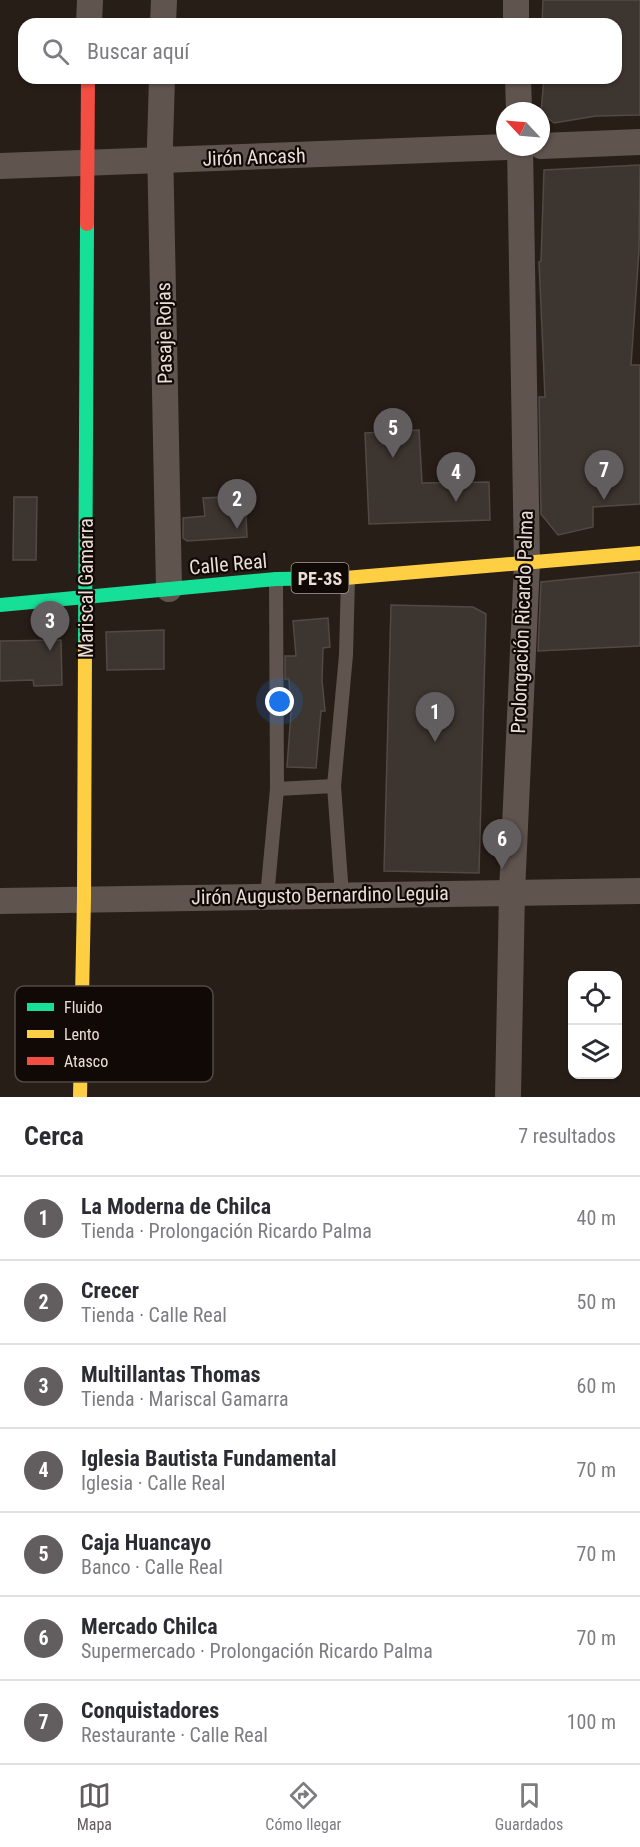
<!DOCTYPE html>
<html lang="es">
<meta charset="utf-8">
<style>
:root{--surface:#fff;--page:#f7f7f7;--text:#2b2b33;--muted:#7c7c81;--line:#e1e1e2;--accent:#625d5f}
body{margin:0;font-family:"Roboto Condensed",sans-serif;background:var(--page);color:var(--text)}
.controls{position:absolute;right:18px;bottom:18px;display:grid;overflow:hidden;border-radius:12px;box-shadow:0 2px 4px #0004}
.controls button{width:54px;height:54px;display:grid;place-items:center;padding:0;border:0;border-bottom:2px solid var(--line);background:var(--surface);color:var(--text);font:30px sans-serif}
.compass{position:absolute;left:496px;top:102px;width:54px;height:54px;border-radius:50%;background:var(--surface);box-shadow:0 2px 4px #0004;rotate:296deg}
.you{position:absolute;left:280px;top:702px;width:21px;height:21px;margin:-15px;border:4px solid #fff;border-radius:50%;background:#1a73e8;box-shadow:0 0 0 9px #1a73e833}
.badge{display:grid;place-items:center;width:39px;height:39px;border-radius:50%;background:var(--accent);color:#fff;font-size:20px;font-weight:700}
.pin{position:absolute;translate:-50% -50px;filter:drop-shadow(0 2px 3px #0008)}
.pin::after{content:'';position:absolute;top:32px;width:21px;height:18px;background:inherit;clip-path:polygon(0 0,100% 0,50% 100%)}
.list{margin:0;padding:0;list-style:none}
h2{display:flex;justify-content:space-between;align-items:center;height:78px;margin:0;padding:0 24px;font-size:26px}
h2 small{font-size:20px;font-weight:400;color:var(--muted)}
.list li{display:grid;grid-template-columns:39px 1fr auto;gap:18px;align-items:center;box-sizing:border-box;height:84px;padding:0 24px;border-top:2px solid var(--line)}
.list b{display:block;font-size:22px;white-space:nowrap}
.list p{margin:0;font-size:20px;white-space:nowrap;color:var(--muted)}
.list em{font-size:20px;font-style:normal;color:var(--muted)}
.icon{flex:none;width:33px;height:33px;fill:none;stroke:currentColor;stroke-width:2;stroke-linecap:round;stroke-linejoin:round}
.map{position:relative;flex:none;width:640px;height:1097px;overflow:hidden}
.search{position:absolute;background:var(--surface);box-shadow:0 2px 4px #0004;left:18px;right:18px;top:18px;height:66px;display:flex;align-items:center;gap:15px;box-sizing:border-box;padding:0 21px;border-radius:18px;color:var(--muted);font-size:22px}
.sheet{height:666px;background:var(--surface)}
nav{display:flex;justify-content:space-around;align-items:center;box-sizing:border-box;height:84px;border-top:2px solid var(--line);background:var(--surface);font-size:16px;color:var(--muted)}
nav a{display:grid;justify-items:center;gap:3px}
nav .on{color:var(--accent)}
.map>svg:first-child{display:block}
.building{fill:#3d3530;stroke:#524944;stroke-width:1.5}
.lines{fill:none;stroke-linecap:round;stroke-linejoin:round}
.lane{stroke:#60544f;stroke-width:14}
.street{stroke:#60544f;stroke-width:26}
.fast{stroke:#16e098;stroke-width:14}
.slow{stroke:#ffcf43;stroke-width:14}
.jam{stroke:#f24e42;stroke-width:14}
.labels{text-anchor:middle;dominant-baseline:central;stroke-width:4.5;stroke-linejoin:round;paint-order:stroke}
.shield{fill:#110905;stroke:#a99e97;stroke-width:1.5}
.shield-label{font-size:18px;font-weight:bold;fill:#eaded6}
.street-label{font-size:20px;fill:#eaded6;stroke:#110905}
.key{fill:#110905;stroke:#524944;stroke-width:1.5}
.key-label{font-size:16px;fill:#eaded6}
</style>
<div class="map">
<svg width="640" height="1097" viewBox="0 0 640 1097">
<rect width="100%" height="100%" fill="#281e18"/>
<g class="building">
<path d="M 543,0 L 640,0 L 640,115 L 596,116 L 554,123 L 541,112 L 544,78 L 616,78 L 616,24 L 542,24 Z"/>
<path d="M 640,165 L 639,250 L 631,365 L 640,365 L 640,504 L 593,507 L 593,527 L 558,535 L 541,514 L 539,397 L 545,397 L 539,262 L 541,261 L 544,170 Z"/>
<path d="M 419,430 L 422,483 L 489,482 L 490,520 L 369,524 L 365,433 Z"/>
<path d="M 245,496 L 247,537 L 187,541 L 183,538 L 183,518 L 205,516 L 203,498 Z"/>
<path d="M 14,497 L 37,497 L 36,560 L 13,560 Z"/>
<path d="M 640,572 L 640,646 L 538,651 L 541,582 Z"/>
<path d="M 391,605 L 473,607 L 486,614 L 479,873 L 384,871 Z"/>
<path d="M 328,618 L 330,647 L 323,648 L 322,680 L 325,711 L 321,711 L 316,768 L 287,767 L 291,713 L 289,679 L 285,679 L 285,656 L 296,656 L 293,621 Z"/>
<path d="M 164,630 L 164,669 L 107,670 L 106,632 Z"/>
<path d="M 61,640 L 62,685 L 34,686 L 33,680 L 0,681 L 0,641 Z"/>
</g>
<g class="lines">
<g class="lane">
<path d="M 277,789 L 334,786"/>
<path d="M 342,895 L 334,786 L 346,655 L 348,578"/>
<path d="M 267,897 L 277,789 L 276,579"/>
</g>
<g class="street">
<path d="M 516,0 L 516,24"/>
<path d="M 89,24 L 90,0"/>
<path d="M 163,24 L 164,0"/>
<path d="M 162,78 L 160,144 L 169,589"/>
<path d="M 518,78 L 519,111"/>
<path d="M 541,146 L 640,142"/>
<path d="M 0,166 L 507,147"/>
<path d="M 0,901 L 640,891"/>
<path d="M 508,1097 L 512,892 L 527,563 L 520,147"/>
</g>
<g class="fast">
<path d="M 0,605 L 276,579 L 345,578"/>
<path d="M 85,645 L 87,224"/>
</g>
<g class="slow">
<path d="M 345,578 L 640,553"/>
<path d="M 80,1097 L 84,898 L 85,645"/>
</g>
<path class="jam" d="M 87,224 L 88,78"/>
</g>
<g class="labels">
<rect class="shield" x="291.5" y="563" width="57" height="30" rx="4.5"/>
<g class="shield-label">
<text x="320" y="578">PE-3S</text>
</g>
<g class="street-label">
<text transform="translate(254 157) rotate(-2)">Jirón Ancash</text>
<text transform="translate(164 333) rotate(-91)">Pasaje Rojas</text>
<text transform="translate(228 564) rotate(-5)">Calle Real</text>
<text transform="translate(86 588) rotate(-90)">Mariscal Gamarra</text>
<text transform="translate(522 622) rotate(-88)">Prolongación Ricardo Palma</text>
<text transform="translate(320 895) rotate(-1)">Jirón Augusto Bernardino Leguia</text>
</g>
</g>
<rect x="15" y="986" width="198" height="96" rx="9" class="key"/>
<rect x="27" y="1003" width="27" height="8" fill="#16e098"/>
<rect x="27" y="1030" width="27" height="8" fill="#ffcf43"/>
<rect x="27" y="1057" width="27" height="8" fill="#f24e42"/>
<g class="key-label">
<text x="64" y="1013">Fluido</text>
<text x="64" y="1040">Lento</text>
<text x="64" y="1067">Atasco</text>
</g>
</svg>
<div class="controls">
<button><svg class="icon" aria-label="locate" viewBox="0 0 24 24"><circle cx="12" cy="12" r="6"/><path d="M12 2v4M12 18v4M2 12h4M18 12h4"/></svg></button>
<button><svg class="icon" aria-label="layers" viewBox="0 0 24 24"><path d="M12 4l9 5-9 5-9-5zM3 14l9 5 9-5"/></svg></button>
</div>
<svg class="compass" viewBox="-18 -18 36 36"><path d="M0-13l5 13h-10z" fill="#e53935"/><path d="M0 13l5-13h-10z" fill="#7c7c81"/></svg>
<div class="you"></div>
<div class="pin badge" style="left:435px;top:742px">1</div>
<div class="pin badge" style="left:237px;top:529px">2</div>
<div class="pin badge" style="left:50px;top:651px">3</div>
<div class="pin badge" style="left:456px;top:502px">4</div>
<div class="pin badge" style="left:393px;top:458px">5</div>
<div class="pin badge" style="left:502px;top:869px">6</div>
<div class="pin badge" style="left:604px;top:500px">7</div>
<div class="search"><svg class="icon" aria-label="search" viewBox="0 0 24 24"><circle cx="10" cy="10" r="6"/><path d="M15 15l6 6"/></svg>Buscar aquí</div>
</div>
<section class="sheet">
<h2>Cerca<small>7 resultados</small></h2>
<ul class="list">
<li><span class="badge">1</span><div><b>La Moderna de Chilca</b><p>Tienda · Prolongación Ricardo Palma</p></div><em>40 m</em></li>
<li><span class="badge">2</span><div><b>Crecer</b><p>Tienda · Calle Real</p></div><em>50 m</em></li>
<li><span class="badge">3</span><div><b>Multillantas Thomas</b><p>Tienda · Mariscal Gamarra</p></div><em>60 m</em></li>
<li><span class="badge">4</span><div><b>Iglesia Bautista Fundamental</b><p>Iglesia · Calle Real</p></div><em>70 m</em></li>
<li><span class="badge">5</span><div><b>Caja Huancayo</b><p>Banco · Calle Real</p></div><em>70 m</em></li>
<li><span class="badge">6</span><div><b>Mercado Chilca</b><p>Supermercado · Prolongación Ricardo Palma</p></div><em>70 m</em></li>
<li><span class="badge">7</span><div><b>Conquistadores</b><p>Restaurante · Calle Real</p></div><em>100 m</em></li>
</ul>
</section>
<nav>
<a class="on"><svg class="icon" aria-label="map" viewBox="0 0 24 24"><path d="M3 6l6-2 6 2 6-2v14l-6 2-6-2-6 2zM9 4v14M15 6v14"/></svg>Mapa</a>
<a><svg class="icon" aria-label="directions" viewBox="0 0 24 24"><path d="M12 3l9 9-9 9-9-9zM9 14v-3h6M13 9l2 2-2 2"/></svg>Cómo llegar</a>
<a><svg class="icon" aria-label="saved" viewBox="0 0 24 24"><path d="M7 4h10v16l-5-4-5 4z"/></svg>Guardados</a>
</nav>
